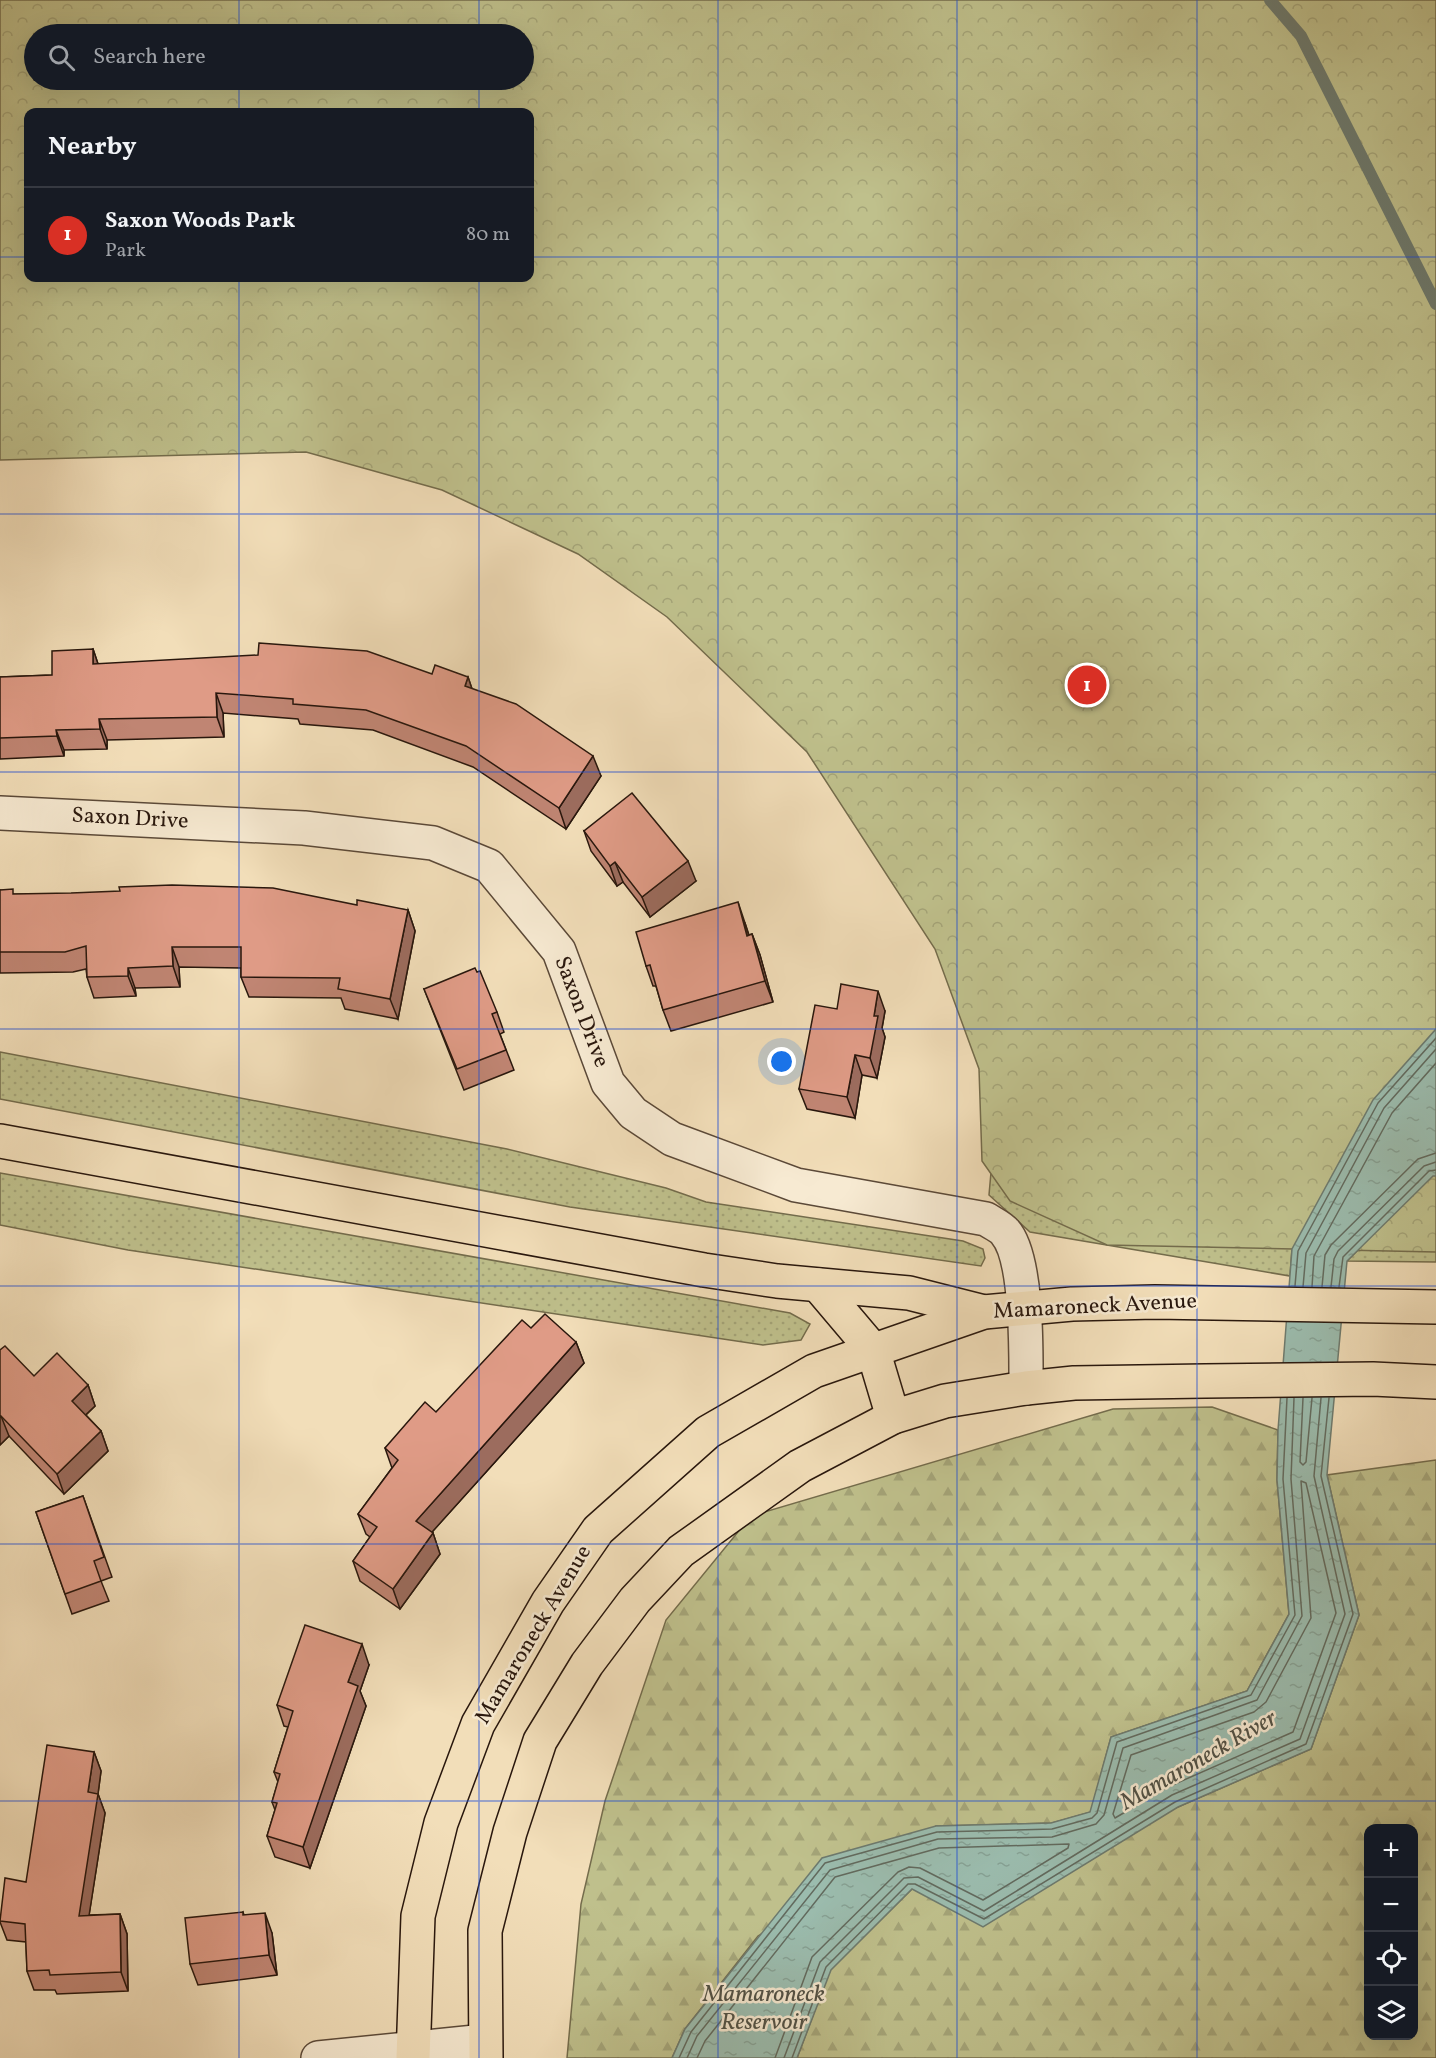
<!DOCTYPE html>
<meta charset="utf-8">
<style>
:root{--surface:#171b24;--page:#242831;--text:#f1f3f6;--muted:#9ea1a6;--line:#363941;--accent:#d93025}
body{margin:0;font-family:Vollkorn,serif;background:var(--page);color:var(--text)}
.controls{position:absolute;right:18px;bottom:18px;display:grid;overflow:hidden;border-radius:12px;box-shadow:0 6px 24px #0002}
.controls button{width:54px;height:54px;display:grid;place-items:center;padding:0;border:0;border-bottom:2px solid var(--line);background:var(--surface);color:var(--text);font:30px sans-serif}
.you{position:absolute;left:782px;top:1062px;width:21px;height:21px;margin:-15px;border:4px solid #fff;border-radius:50%;background:#1a73e8;box-shadow:0 0 0 9px #1a73e833}
.badge{display:grid;place-items:center;width:39px;height:39px;border-radius:50%;background:var(--accent);color:#fff;font-size:20px;font-weight:700}
.pin{position:absolute;translate:-50% -50%;border:3px solid #fff;box-shadow:0 2px 6px #0006}
.list{margin:0;padding:0;list-style:none}
h2{display:flex;justify-content:space-between;align-items:center;height:78px;margin:0;padding:0 24px;font-size:26px}
h2 small{font-size:20px;font-weight:400;color:var(--muted)}
.list li{display:grid;grid-template-columns:39px 1fr auto;gap:18px;align-items:center;box-sizing:border-box;height:96px;padding:0 24px;border-top:2px solid var(--line)}
.list b{display:block;font-size:22px;white-space:nowrap}
.list p{margin:0;font-size:20px;white-space:nowrap;color:var(--muted)}
.list em{font-size:20px;font-style:normal;color:var(--muted)}
.icon{flex:none;width:33px;height:33px;fill:none;stroke:currentColor;stroke-width:2;stroke-linecap:round;stroke-linejoin:round}
.map{position:relative;flex:none;width:1436px;height:2058px;overflow:hidden}
.search{position:absolute;background:var(--surface);box-shadow:0 6px 24px #0002;left:24px;top:24px;width:510px;height:66px;display:flex;align-items:center;gap:15px;box-sizing:border-box;padding:0 21px;border-radius:33px;color:var(--muted);font-size:22px}
.panel{position:absolute;background:var(--surface);box-shadow:0 6px 24px #0002;left:24px;top:108px;width:510px;height:174px;border-radius:12px}
.map>svg:first-child{display:block}
.grass{fill:url(#grass-dots);stroke:#746c4c;stroke-width:1.5}
.forest{fill:url(#forest-firs);stroke:#746c4c;stroke-width:1.5;fill-rule:evenodd}
.park{fill:url(#park-crowns);stroke:#746c4c;stroke-width:1.5;fill-rule:evenodd}
.water{fill:url(#water-ripples);stroke:#6d7a6e;stroke-width:1.5}
.lines{fill:none;stroke-linecap:round;stroke-linejoin:round}
.shore{stroke:#626a5e;stroke-width:1.5}
.stream{stroke:#6d7a6e;stroke-width:12}
.minor-casing{stroke:#5b4938;stroke-width:36}
.major-casing{stroke:#29170d;stroke-width:36}
.highway-casing{stroke:#29170d;stroke-width:36}
.minor{stroke:#f7ead2;stroke-width:33}
.major{stroke:#f2deb9;stroke-width:33}
.highway{stroke:#f2deb9;stroke-width:33}
.wall{fill:#c08573;stroke:#29170d;stroke-width:1.5}
.shaded-wall{fill:#9c6c5e;stroke:#29170d;stroke-width:1.5}
.building{fill:#df9b86;stroke:#29170d;stroke-width:1.5}
.grid{fill:none;stroke:#1d4ed8;stroke-width:1.5;stroke-opacity:0.55}
.labels{text-anchor:middle;dominant-baseline:central;stroke-width:5;stroke-linejoin:round;paint-order:stroke}
.street-label{font-size:22px;fill:#29170d;stroke:#f7ead2}
.water-label{font-size:24px;font-style:italic;fill:#515145;stroke:#f7ead2}
</style>
<div class="map">
<svg width="1436" height="2058" viewBox="0 0 1436 2058">
<defs>
<pattern id="grass-dots" width="8" height="8" patternUnits="userSpaceOnUse" patternTransform="scale(1.5)"><rect width="8" height="8" fill="#bfc08c"/><path d="M2 2h.1M6 6h.1" fill="none" stroke="#a4a478" stroke-width="1.8" stroke-linecap="round"/></pattern>
<pattern id="forest-firs" width="22" height="20" patternUnits="userSpaceOnUse" patternTransform="scale(1.5)"><rect width="22" height="20" fill="#bfc08c"/><path d="M5 1l3.5 6h-7zM16 11l3.5 6h-7z" fill="#a4a478"/></pattern>
<pattern id="park-crowns" width="20" height="18" patternUnits="userSpaceOnUse" patternTransform="scale(1.5)"><rect width="20" height="18" fill="#bfc08c"/><path d="M2 6a3 3 0 1 1 6 0M12 15a3 3 0 1 1 6 0" fill="none" stroke="#a4a478"/></pattern>
<pattern id="water-ripples" width="26" height="14" patternUnits="userSpaceOnUse" patternTransform="scale(1.5)"><rect width="26" height="14" fill="#9bbcae"/><path d="M2 4q2-2 4 0t4 0M15 11q2-2 4 0t4 0" fill="none" stroke="#86a194"/></pattern>
</defs>
<rect width="100%" height="100%" fill="#f2deb9"/>
<filter id="stains"><feTurbulence type="fractalNoise" baseFrequency=".00333" numOctaves="4"/><feColorMatrix values="0 0 0 0 .2 0 0 0 0 .09 0 0 0 0 .02 0 0 0 .5 -.17"/></filter>
<radialGradient id="worn" r=".72"><stop offset=".6" stop-color="#630" stop-opacity="0"/><stop offset="1" stop-color="#630" stop-opacity=".3"/></radialGradient>
<g class="grass">
<path d="M 1436,1029 L 1292,1249 L 1290,1276 L 1030,1232 L 989,1195 L 995,1127 Z"/>
<path d="M 0,1052 L 507,1149 L 666,1188 L 706,1202 L 963,1241 L 983,1249 L 985,1258 L 981,1266 L 570,1207 L 0,1099 Z"/>
<path d="M 0,1173 L 790,1313 L 810,1324 L 801,1340 L 763,1345 L 128,1250 L 0,1225 Z"/>
<path d="M 1433,1175 L 1436,1176 L 1436,1262 L 1347,1261 Z"/>
</g>
<g class="forest">
<path d="M 1212,1407 L 1278,1430 L 1277,1480 L 1289,1614 L 1247,1691 L 1111,1737 L 1091,1812 L 1052,1823 L 936,1826 L 758,1936 L 685,2029 L 672,2058 L 567,2058 L 581,1904 L 605,1801 L 666,1620 L 751,1516 L 1113,1409 Z"/>
<path d="M 1436,1460 L 1436,2058 L 797,2058 L 830,1970 L 912,1889 L 1178,1807 L 1311,1749 L 1359,1615 L 1327,1475 ZM 1368,1828 L 1414,1828 L 1414,2036 L 1368,2036 Z"/>
</g>
<path class="park" d="M 0,0 L 1436,0 L 1436,1252 L 1107,1245 L 1010,1201 L 982,1161 L 979,1069 L 935,949 L 807,752 L 667,617 L 578,554 L 442,490 L 306,452 L 0,460 ZM 34,34 L 524,34 L 524,80 L 34,80 ZM 28,112 L 530,112 L 530,278 L 28,278 Z"/>
<path class="water" d="M 1436,1029 L 1436,1176 L 1433,1176 L 1347,1261 L 1327,1475 L 1359,1615 L 1311,1749 L 1178,1807 L 983,1927 L 912,1889 L 831,1970 L 797,2058 L 672,2058 L 685,2029 L 822,1858 L 936,1826 L 1051,1823 L 1090,1812 L 1111,1737 L 1247,1691 L 1289,1614 L 1277,1480 L 1278,1430 L 1292,1249 L 1373,1100 Z"/>
<g class="lines">
<g class="shore">
<path d="M 1295,1286 L 1298,1251 L 1378,1103 L 1436,1038"/>
<path d="M 1303,1287 L 1306,1253 L 1384,1108 L 1436,1049"/>
<path d="M 1312,1287 L 1314,1256 L 1392,1113 L 1436,1063"/>
<path d="M 1322,1287 L 1325,1255 L 1331,1245 L 1418,1159 L 1436,1153"/>
<path d="M 1331,1287 L 1334,1259 L 1338,1251 L 1424,1166 L 1436,1162"/>
<path d="M 1339,1287 L 1343,1257 L 1429,1171 L 1436,1170"/>
<path d="M 1303,1398 L 1300,1462 L 1303,1465 L 1306,1462 L 1312,1398"/>
<path d="M 1301,1481 L 1306,1483 L 1336,1613 L 1293,1732 L 1168,1787 L 1115,1818 L 1113,1814 L 1131,1755 L 1254,1712 L 1266,1702 L 1311,1618 Z"/>
<path d="M 679,2058 L 691,2032 L 825,1863 L 937,1832 L 1052,1829 L 1092,1818 L 1097,1813 L 1117,1742 L 1251,1695 L 1295,1615 L 1283,1479 L 1287,1398"/>
<path d="M 687,2058 L 697,2036 L 830,1870 L 938,1839 L 1052,1837 L 1096,1824 L 1104,1815 L 1123,1748 L 1257,1700 L 1302,1616 L 1291,1479 L 1294,1398"/>
<path d="M 697,2058 L 705,2041 L 835,1877 L 939,1848 L 1069,1844 L 1068,1848 L 983,1900 L 920,1868 L 909,1867 L 898,1872 L 812,1957 L 775,2058"/>
<path d="M 784,2058 L 820,1962 L 904,1878 L 918,1877 L 984,1911 L 1172,1795 L 1300,1739 L 1345,1614 L 1314,1476 L 1321,1398"/>
<path d="M 792,2058 L 826,1967 L 908,1884 L 915,1884 L 984,1919 L 1175,1802 L 1306,1744 L 1353,1614 L 1321,1476 L 1329,1398"/>
</g>
<path class="stream" d="M 1270,0 L 1301,36 L 1436,304"/>
<defs>
<g id="minor">
<path d="M 0,813 L 304,828 L 433,843 L 489,866 L 559,951 L 608,1083 L 633,1113 L 672,1139 L 796,1185 L 986,1219 C 992,1223 1001,1227 1005,1232 C 1028,1258 1026,1354 1026,1388"/>
<path d="M 318,2058 L 485,2041"/>
</g>
<g id="major">
<path d="M 413,2058 L 418,1916 L 441,1823 L 478,1724 L 548,1602 L 598,1530 L 708,1432 L 814,1371 L 984,1312 L 1072,1304 L 1155,1302 L 1436,1307"/>
<path d="M 486,2058 L 485,1931 L 510,1832 L 540,1741 L 587,1664 L 635,1600 L 681,1551 L 800,1466 L 893,1417 L 945,1401 L 1026,1388 L 1074,1383 L 1205,1381 L 1373,1379 L 1436,1382"/>
</g>
<g id="highway">
<path d="M 0,1141 L 704,1270 L 777,1281 L 909,1293 L 984,1312"/>
<path d="M 818,1285 L 873,1350 L 893,1417"/>
</g>
</defs>
<use href="#minor" class="minor-casing"/>
<use href="#major" class="major-casing"/>
<use href="#highway" class="highway-casing"/>
<use href="#minor" class="minor"/>
<use href="#major" class="major"/>
<use href="#highway" class="highway"/>
</g>
<g class="wall">
<path d="M 93,649 L 98,664 L 432,674 L 468,677 L 472,689 L 601,776 L 566,829 L 473,767 L 373,730 L 300,724 L 298,719 L 223,713 L 224,737 L 107,740 L 107,749 L 64,750 L 64,756 L 0,759 L 0,677 L 52,675 Z"/>
<path d="M 584,831 L 696,881 L 650,917 L 623,882 L 617,886 L 591,851 Z"/>
<path d="M 0,890 L 14,894 L 357,905 L 408,910 L 415,931 L 398,1019 L 345,1009 L 341,998 L 249,997 L 241,977 L 241,968 L 179,967 L 180,987 L 135,988 L 136,996 L 94,998 L 87,977 L 86,969 L 73,972 L 0,973 Z"/>
<path d="M 745,923 L 749,935 L 752,934 L 760,955 L 773,1002 L 671,1031 L 663,1010 L 656,986 L 653,986 L 646,966 Z"/>
<path d="M 424,989 L 497,1012 L 504,1032 L 500,1034 L 514,1070 L 464,1090 Z"/>
<path d="M 837,1009 L 885,1011 L 882,1028 L 885,1037 L 877,1078 L 862,1075 L 855,1118 L 807,1109 L 799,1089 Z"/>
<path d="M 531,1328 L 576,1342 L 584,1363 L 432,1532 L 433,1533 L 440,1554 L 400,1609 L 360,1581 L 353,1561 L 370,1537 L 366,1534 L 358,1514 L 392,1468 L 385,1448 L 436,1412 Z"/>
<path d="M 0,1350 L 34,1376 L 88,1385 L 95,1406 L 86,1415 L 101,1431 L 108,1451 L 64,1494 L 9,1436 L 0,1445 Z"/>
<path d="M 83,1496 L 112,1577 L 101,1581 L 109,1601 L 72,1614 L 36,1512 Z"/>
<path d="M 369,1665 L 360,1691 L 366,1706 L 310,1868 L 275,1857 L 267,1836 L 275,1810 L 272,1802 L 278,1782 L 274,1772 L 288,1727 L 284,1726 L 277,1705 Z"/>
<path d="M 94,1752 L 101,1771 L 98,1794 L 105,1813 L 89,1915 L 120,1914 L 127,1934 L 128,1991 L 57,1994 L 55,1990 L 34,1990 L 27,1971 L 26,1942 L 7,1940 L 0,1922 L 0,1917 L 26,1882 Z"/>
<path d="M 243,1912 L 244,1915 L 272,1933 L 277,1975 L 198,1985 L 190,1964 Z"/>
</g>
<g class="shaded-wall">
<path d="M 93,649 L 100,670 L 93,664 Z"/>
<path d="M 468,677 L 475,698 L 465,686 Z"/>
<path d="M 216,693 L 223,713 L 224,737 L 217,717 Z"/>
<path d="M 99,719 L 107,740 L 107,749 L 100,729 Z"/>
<path d="M 56,730 L 64,750 L 64,756 L 57,736 Z"/>
<path d="M 593,756 L 601,776 L 566,829 L 559,808 Z"/>
<path d="M 688,861 L 696,881 L 650,917 L 642,897 Z"/>
<path d="M 615,862 L 623,882 L 617,886 L 610,866 Z"/>
<path d="M 738,902 L 745,923 L 755,956 L 747,936 Z"/>
<path d="M 408,910 L 415,931 L 398,1019 L 390,999 Z"/>
<path d="M 752,934 L 760,955 L 773,1002 L 765,981 Z"/>
<path d="M 172,947 L 179,967 L 180,987 L 173,966 Z"/>
<path d="M 128,968 L 135,988 L 136,996 L 128,976 Z"/>
<path d="M 878,991 L 885,1011 L 882,1028 L 885,1037 L 877,1078 L 870,1058 L 874,1016 Z"/>
<path d="M 855,1055 L 862,1075 L 855,1118 L 847,1097 Z"/>
<path d="M 576,1342 L 584,1363 L 424,1541 L 416,1521 Z"/>
<path d="M 88,1385 L 95,1406 L 79,1421 L 72,1401 Z"/>
<path d="M 1,1416 L 9,1436 L 0,1445 L 0,1417 Z"/>
<path d="M 101,1431 L 108,1451 L 64,1494 L 57,1474 Z"/>
<path d="M 433,1533 L 440,1554 L 400,1609 L 393,1589 Z"/>
<path d="M 362,1644 L 369,1665 L 360,1691 L 366,1706 L 310,1868 L 303,1847 L 348,1682 Z"/>
<path d="M 94,1752 L 101,1771 L 98,1794 L 105,1813 L 86,1935 L 79,1916 L 88,1792 Z"/>
<path d="M 265,1913 L 272,1933 L 277,1975 L 269,1955 Z"/>
<path d="M 120,1914 L 127,1934 L 128,1991 L 121,1972 Z"/>
</g>
<g class="building">
<path d="M 259,643 L 367,651 L 432,674 L 435,665 L 468,677 L 465,686 L 516,704 L 593,756 L 559,808 L 466,746 L 366,710 L 293,704 L 293,699 L 216,693 L 217,717 L 99,719 L 100,729 L 56,730 L 57,736 L 0,738 L 0,677 L 52,675 L 52,651 L 93,649 L 93,664 L 258,655 Z"/>
<path d="M 632,793 L 688,861 L 642,897 L 615,862 L 610,866 L 584,831 Z"/>
<path d="M 172,885 L 273,888 L 357,905 L 357,900 L 408,910 L 390,999 L 338,989 L 340,978 L 241,977 L 241,947 L 172,947 L 173,966 L 128,968 L 128,976 L 87,977 L 86,946 L 65,952 L 0,952 L 0,890 L 13,889 L 13,894 L 71,893 L 120,891 L 119,887 Z"/>
<path d="M 738,902 L 747,936 L 752,934 L 765,981 L 663,1010 L 650,965 L 646,966 L 636,932 Z"/>
<path d="M 475,968 L 477,972 L 480,971 L 497,1012 L 492,1014 L 506,1050 L 457,1069 L 424,989 Z"/>
<path d="M 841,984 L 878,991 L 874,1016 L 878,1016 L 870,1058 L 855,1055 L 847,1097 L 799,1089 L 815,1005 L 837,1009 Z"/>
<path d="M 545,1314 L 576,1342 L 416,1521 L 433,1533 L 393,1589 L 353,1561 L 377,1527 L 358,1514 L 398,1460 L 385,1448 L 425,1402 L 436,1412 L 522,1320 L 531,1328 Z"/>
<path d="M 5,1346 L 34,1376 L 57,1353 L 88,1385 L 72,1401 L 101,1431 L 57,1474 L 1,1416 L 0,1417 L 0,1350 Z"/>
<path d="M 83,1496 L 104,1557 L 94,1561 L 101,1581 L 65,1594 L 36,1512 Z"/>
<path d="M 305,1625 L 362,1644 L 348,1682 L 358,1686 L 303,1847 L 267,1836 L 277,1803 L 272,1802 L 280,1774 L 274,1772 L 293,1711 L 277,1705 Z"/>
<path d="M 47,1745 L 94,1752 L 88,1792 L 98,1794 L 79,1916 L 120,1914 L 121,1972 L 50,1975 L 49,1970 L 27,1971 L 25,1924 L 0,1921 L 5,1878 L 26,1882 Z"/>
<path d="M 243,1912 L 243,1915 L 265,1913 L 269,1955 L 190,1964 L 185,1918 Z"/>
</g>
<path class="grid" d="M 239,0 L 239,34M 479,0 L 479,34M 718,0 L 718,2058M 957,0 L 957,2058M 1197,0 L 1197,2058M 239,80 L 239,112M 479,80 L 479,112M 0,257 L 28,257M 530,257 L 1436,257M 239,278 L 239,2058M 479,278 L 479,2058M 0,514 L 1436,514M 0,772 L 1436,772M 0,1029 L 1436,1029M 0,1286 L 1436,1286M 0,1544 L 1436,1544M 0,1801 L 1436,1801"/>
<g class="labels">
<g class="street-label">
<text transform="translate(130 819) rotate(3)">Saxon Drive</text>
<text transform="translate(581 1012) rotate(69)">Saxon Drive</text>
<text transform="translate(1095 1307) rotate(-3)">Mamaroneck Avenue</text>
<text transform="translate(534 1635) rotate(-59)">Mamaroneck Avenue</text>
</g>
<g class="water-label">
<text transform="translate(1199 1761) rotate(-30)">Mamaroneck River</text>
<text x="764" y="1995">Mamaroneck<tspan x="764" dy="28">Reservoir</tspan></text>
</g>
</g>
<rect width="100%" height="100%" filter="url(#stains)"/>
<rect width="100%" height="100%" fill="url(#worn)"/>
</svg>
<div class="controls">
<button>+</button>
<button>−</button>
<button><svg class="icon" aria-label="locate" viewBox="0 0 24 24"><circle cx="12" cy="12" r="6"/><path d="M12 2v4M12 18v4M2 12h4M18 12h4"/></svg></button>
<button><svg class="icon" aria-label="layers" viewBox="0 0 24 24"><path d="M12 4l9 5-9 5-9-5zM3 14l9 5 9-5"/></svg></button>
</div>
<div class="you"></div>
<div class="pin badge" style="left:1087px;top:685px">1</div>
<div class="search"><svg class="icon" aria-label="search" viewBox="0 0 24 24"><circle cx="10" cy="10" r="6"/><path d="M15 15l6 6"/></svg>Search here</div>
<section class="panel">
<h2>Nearby<small></small></h2>
<ul class="list">
<li><span class="badge">1</span><div><b>Saxon Woods Park</b><p>Park</p></div><em>80 m</em></li>
</ul>
</section>
</div>
